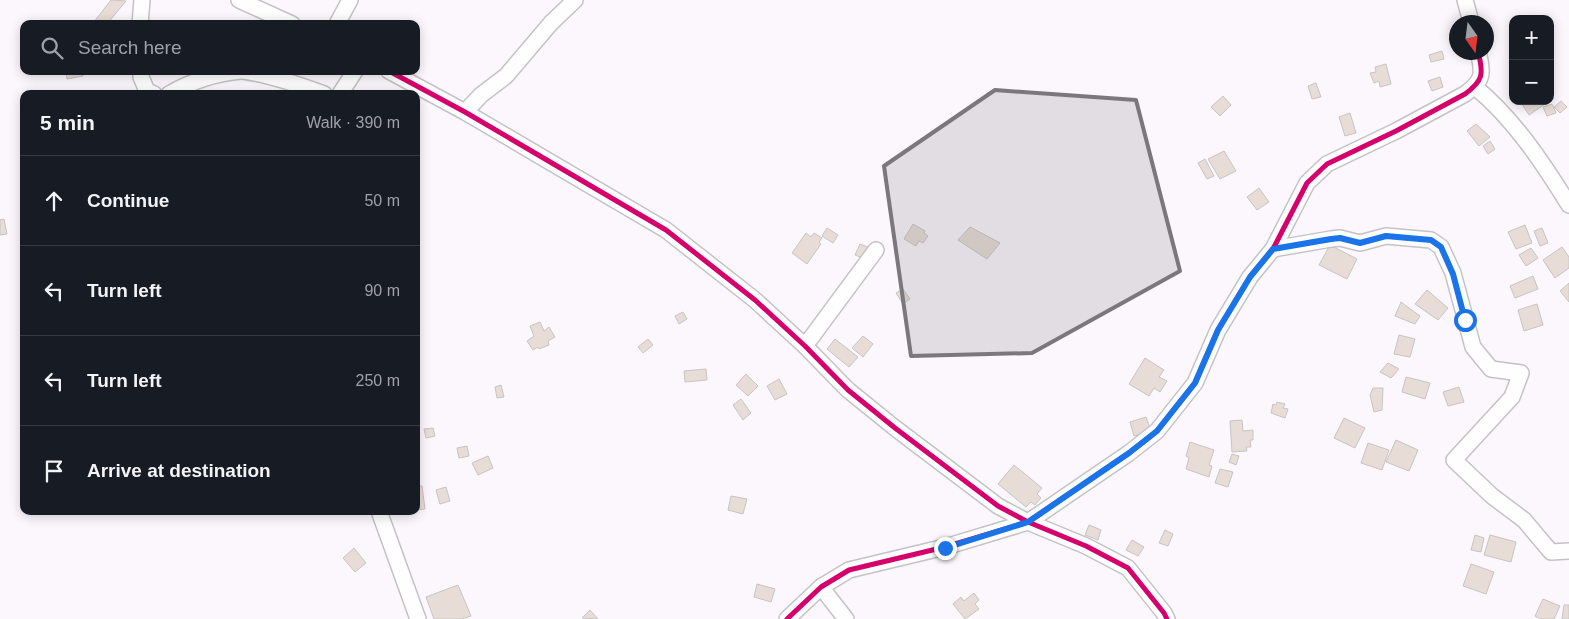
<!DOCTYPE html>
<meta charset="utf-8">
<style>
:root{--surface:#171b24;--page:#20242c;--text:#f1f3f6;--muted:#9ea1a6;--line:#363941}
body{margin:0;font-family:Arial,sans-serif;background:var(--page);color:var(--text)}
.controls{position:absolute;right:15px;top:15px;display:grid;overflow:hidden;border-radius:10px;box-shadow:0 2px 12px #0003}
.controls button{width:45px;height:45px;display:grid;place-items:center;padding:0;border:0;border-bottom:1px solid var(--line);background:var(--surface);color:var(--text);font:25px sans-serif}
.compass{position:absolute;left:1449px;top:15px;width:45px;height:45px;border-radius:50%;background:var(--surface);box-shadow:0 2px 12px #0003;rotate:166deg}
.stop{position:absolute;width:15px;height:15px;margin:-11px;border:4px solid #1a73e8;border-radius:50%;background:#fff}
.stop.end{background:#1a73e8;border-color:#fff;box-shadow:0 1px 5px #0008}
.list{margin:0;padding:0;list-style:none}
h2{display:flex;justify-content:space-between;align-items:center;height:65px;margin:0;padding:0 20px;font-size:21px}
h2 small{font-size:16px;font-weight:400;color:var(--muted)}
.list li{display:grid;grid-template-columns:32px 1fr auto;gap:15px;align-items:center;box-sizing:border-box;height:90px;padding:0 20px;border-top:1px solid var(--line)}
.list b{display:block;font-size:19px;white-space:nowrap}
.list em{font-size:16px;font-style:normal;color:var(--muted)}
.icon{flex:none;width:28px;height:28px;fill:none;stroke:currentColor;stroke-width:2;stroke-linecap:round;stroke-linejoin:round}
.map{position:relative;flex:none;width:1569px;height:619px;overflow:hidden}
.search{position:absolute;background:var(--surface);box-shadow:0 2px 12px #0003;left:20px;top:20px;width:400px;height:55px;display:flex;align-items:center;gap:12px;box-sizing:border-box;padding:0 18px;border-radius:10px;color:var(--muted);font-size:19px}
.panel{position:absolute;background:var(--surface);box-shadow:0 2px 12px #0003;left:20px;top:90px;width:400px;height:425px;border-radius:10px}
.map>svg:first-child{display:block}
.building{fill:#e7ddd6;stroke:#c8c4c3}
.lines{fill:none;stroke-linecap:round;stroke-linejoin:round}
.street-casing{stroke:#c5c2c6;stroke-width:18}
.street{stroke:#fefeff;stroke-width:15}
.cycleway-casing{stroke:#fff;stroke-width:8}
.cycleway{stroke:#d6006c;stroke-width:5}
.route{stroke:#1a73e8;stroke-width:6}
.marked{fill:#7c777d;fill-opacity:0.2;stroke:#7c777d;stroke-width:4;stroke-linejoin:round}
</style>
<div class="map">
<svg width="1569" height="619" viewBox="0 0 1569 619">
<rect width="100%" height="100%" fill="#fbf7fc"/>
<g class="building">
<path d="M 111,0 L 126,1 L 107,24 L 93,23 Z"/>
<path d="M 1442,51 L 1444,59 L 1431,62 L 1429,55 Z"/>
<path d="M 1386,64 L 1391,84 L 1380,87 L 1379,81 L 1374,83 L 1370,73 L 1376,72 L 1375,67 Z"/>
<path d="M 66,71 L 83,71 L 83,76 L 67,79 Z"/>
<path d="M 1440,77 L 1443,87 L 1432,91 L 1428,81 Z"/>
<path d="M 1316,83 L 1321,97 L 1312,99 L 1308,86 Z"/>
<path d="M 1223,96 L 1231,105 L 1220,116 L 1211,107 Z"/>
<path d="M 1525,101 L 1547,101 L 1548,102 L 1529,115 L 1522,104 Z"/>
<path d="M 1561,101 L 1567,107 L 1560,113 L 1554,107 Z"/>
<path d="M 1552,104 L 1556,113 L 1547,116 L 1543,107 Z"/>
<path d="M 1350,113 L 1356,133 L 1345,136 L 1339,117 Z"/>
<path d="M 1476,124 L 1490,137 L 1479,146 L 1467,131 Z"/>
<path d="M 1490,141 L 1495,149 L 1488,154 L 1483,146 Z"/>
<path d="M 1224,151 L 1236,171 L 1220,179 L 1208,159 Z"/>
<path d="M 1205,159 L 1214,176 L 1207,179 L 1198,163 Z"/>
<path d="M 1259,188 L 1269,202 L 1257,210 L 1247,197 Z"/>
<path d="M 4,219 L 7,234 L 0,235 L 0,220 Z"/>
<path d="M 913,224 L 925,231 L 924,233 L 928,236 L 923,243 L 919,241 L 916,246 L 904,239 Z"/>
<path d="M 1525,225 L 1532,243 L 1516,249 L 1508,232 Z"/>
<path d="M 970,227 L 1000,243 L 987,259 L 958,240 Z"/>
<path d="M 827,228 L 838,235 L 833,243 L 822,236 Z"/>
<path d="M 1542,228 L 1548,243 L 1540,246 L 1534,231 Z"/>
<path d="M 806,233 L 811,237 L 814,233 L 822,238 L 819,242 L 821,244 L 807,264 L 792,253 Z"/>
<path d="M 860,244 L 870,248 L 865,259 L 855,255 Z"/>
<path d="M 1330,245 L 1357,259 L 1347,279 L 1319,265 Z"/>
<path d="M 1562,247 L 1569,257 L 1569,268 L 1555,278 L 1543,260 Z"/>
<path d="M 1531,248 L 1538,258 L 1526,266 L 1519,255 Z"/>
<path d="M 1533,276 L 1538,289 L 1515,298 L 1510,286 Z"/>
<path d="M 1569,283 L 1569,302 L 1560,291 Z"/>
<path d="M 903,289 L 910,299 L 903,304 L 896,293 Z"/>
<path d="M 1427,290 L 1448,308 L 1438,320 L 1415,304 Z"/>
<path d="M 1401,302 L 1420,316 L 1415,324 L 1395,316 Z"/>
<path d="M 1537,304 L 1543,325 L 1524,331 L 1518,310 Z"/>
<path d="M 683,312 L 687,319 L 679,324 L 675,316 Z"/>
<path d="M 540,322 L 544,331 L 549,327 L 555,337 L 548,341 L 549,345 L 539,349 L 538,347 L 533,350 L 527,341 L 534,336 L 530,326 Z"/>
<path d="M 1399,335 L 1415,339 L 1410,357 L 1394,354 Z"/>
<path d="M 863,336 L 873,344 L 863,357 L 852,348 Z"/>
<path d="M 648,339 L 653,345 L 643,353 L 638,347 Z"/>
<path d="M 835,339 L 858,357 L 849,367 L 827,349 Z"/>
<path d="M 1145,358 L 1164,370 L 1159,377 L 1167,381 L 1160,392 L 1154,388 L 1149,396 L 1129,384 Z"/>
<path d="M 1388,363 L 1399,369 L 1391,378 L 1380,372 Z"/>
<path d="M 706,369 L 707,380 L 685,382 L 684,371 Z"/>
<path d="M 746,374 L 758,386 L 748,396 L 736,385 Z"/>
<path d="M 1406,377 L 1430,383 L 1425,399 L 1402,392 Z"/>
<path d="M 779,379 L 787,394 L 775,400 L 767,386 Z"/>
<path d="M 501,385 L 504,397 L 497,398 L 495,387 Z"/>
<path d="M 1459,387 L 1464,402 L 1448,406 L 1443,392 Z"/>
<path d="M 1373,388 L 1383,388 L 1382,410 L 1374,412 L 1370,395 Z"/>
<path d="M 741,399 L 751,413 L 743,420 L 733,405 Z"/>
<path d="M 1277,402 L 1285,404 L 1283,408 L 1288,409 L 1285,418 L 1271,413 L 1273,404 L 1276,405 Z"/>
<path d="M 1146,417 L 1151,431 L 1134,436 L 1130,422 Z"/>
<path d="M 1344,418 L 1365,428 L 1355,448 L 1334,438 Z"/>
<path d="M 1242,420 L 1243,431 L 1253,430 L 1253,440 L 1250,440 L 1251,447 L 1246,447 L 1247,451 L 1232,452 L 1230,421 Z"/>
<path d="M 433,428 L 435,436 L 426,438 L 424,429 Z"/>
<path d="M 1396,440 L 1418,450 L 1409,471 L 1386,462 Z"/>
<path d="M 1190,442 L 1214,450 L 1209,465 L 1212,466 L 1209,477 L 1186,469 L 1189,458 L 1186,456 Z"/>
<path d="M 1368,443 L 1389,450 L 1382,470 L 1361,463 Z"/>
<path d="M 467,446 L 469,456 L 459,458 L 457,448 Z"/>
<path d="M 1232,454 L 1239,456 L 1236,465 L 1229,462 Z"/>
<path d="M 488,456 L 493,468 L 478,475 L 472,463 Z"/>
<path d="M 1014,465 L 1042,488 L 1037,494 L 1041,498 L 1035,505 L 1031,502 L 1026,507 L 998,484 Z"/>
<path d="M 1220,469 L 1233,472 L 1228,487 L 1215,483 Z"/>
<path d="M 416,486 L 422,486 L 425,509 L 416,510 Z"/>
<path d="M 446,487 L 450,501 L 440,504 L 436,490 Z"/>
<path d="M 731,496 L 747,499 L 743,514 L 728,510 Z"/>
<path d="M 1089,525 L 1101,530 L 1098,540 L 1085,535 Z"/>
<path d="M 1165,530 L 1173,534 L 1168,546 L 1159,543 Z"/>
<path d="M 1475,535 L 1484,538 L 1481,552 L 1471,550 Z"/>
<path d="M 1490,535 L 1516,542 L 1511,562 L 1484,555 Z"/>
<path d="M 1132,540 L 1144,547 L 1138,556 L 1126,550 Z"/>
<path d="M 354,548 L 366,563 L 355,572 L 343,558 Z"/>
<path d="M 1471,564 L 1494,572 L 1486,594 L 1463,586 Z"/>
<path d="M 757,584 L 775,589 L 771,602 L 754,597 Z"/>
<path d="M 458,585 L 471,616 L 462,619 L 434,619 L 426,597 Z"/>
<path d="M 974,593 L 979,600 L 975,604 L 979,609 L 965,619 L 953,604 L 961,597 L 964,601 Z"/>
<path d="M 1543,599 L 1560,606 L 1554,619 L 1540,619 L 1535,616 Z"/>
<path d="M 1564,605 L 1569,605 L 1569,619 L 1562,619 Z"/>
<path d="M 590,610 L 598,619 L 582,618 Z"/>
</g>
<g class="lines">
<defs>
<g id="street">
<path d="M 239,0 L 292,24"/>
<path d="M 1465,0 L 1471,22"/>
<path d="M 140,24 L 142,0"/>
<path d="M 337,24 L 350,0"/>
<path d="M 141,71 L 141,77 L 147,91 L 154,94"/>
<path d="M 243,71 C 271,75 297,84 324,94"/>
<path d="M 389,71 L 465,112 L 666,230 L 755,300 L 805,346 L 848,390 L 895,428 L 998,506 L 1028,522 L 1086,546 L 1128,568 L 1164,613 L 1167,619"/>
<path d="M 1475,87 C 1514,119 1543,163 1569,205"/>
<path d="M 169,94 C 192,81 216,73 241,71"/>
<path d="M 340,94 L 355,71"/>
<path d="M 465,112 L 481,95 L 506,76 L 551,23 L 575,0"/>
<path d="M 1273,249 L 1331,239 L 1340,238 L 1360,243 L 1386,236 L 1431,240 L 1441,247 L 1453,273 L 1473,347 L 1491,369 L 1521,373 L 1512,397 L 1454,460 L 1492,496 L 1524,520 L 1551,552 L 1569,551"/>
<path d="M 805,346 L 876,250"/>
<path d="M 379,511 L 418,619"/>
<path d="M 821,587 L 846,619"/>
<path d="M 787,619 L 821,587 L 849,570 L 945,547 L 1028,522 L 1129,453 L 1157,431 L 1195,383 L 1218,330 L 1250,277 L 1273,249 L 1307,183 L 1327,164 L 1396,131 L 1465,94 C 1483,81 1484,74 1478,52"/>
</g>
</defs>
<use href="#street" class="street-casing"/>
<use href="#street" class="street"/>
<defs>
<g id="cycleway">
<path d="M 389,71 L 465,112 L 666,230 L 755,300 L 805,346 L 848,390 L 895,428 L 998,506 L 1028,522 L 1086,546 L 1128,568 L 1164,613 L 1167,619"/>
<path d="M 787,619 L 821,587 L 849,570 L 945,547 L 1028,522 L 1129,453 L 1157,431 L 1195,383 L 1218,330 L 1250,277 L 1273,249 L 1307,183 L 1327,164 L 1396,131 L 1465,94 C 1483,81 1484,74 1478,52"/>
</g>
</defs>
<use href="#cycleway" class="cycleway-casing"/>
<use href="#cycleway" class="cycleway"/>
</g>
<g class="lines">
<path class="route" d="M 945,548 L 1028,522 L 1129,453 L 1157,431 L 1195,383 L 1218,330 L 1250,277 L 1273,249 L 1331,239 L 1340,238 L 1360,243 L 1386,236 L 1431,240 L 1441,247 L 1453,274 L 1465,320"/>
</g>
<path class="marked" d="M 995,90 L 1136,100 L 1180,271 L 1032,353 L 911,356 L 884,166 Z"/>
</svg>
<div class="controls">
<button>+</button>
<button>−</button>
</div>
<svg class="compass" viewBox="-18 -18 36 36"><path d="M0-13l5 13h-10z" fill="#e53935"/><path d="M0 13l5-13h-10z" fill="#9ea1a6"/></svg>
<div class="stop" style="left:1465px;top:320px"></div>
<div class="stop end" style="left:945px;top:548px"></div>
<div class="search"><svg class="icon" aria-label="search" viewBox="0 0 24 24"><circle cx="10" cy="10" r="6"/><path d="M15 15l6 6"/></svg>Search here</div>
<section class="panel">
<h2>5 min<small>Walk · 390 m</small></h2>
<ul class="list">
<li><svg class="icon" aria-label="ahead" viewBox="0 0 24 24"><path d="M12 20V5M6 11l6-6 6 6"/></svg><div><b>Continue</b></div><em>50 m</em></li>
<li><svg class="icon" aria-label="left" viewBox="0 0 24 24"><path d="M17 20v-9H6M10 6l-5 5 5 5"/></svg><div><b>Turn left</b></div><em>90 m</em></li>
<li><svg class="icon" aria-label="left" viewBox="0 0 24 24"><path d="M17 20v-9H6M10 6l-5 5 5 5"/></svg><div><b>Turn left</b></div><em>250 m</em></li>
<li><svg class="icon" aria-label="arrive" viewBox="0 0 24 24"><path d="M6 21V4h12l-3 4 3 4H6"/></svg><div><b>Arrive at destination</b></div></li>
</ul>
</section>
</div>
